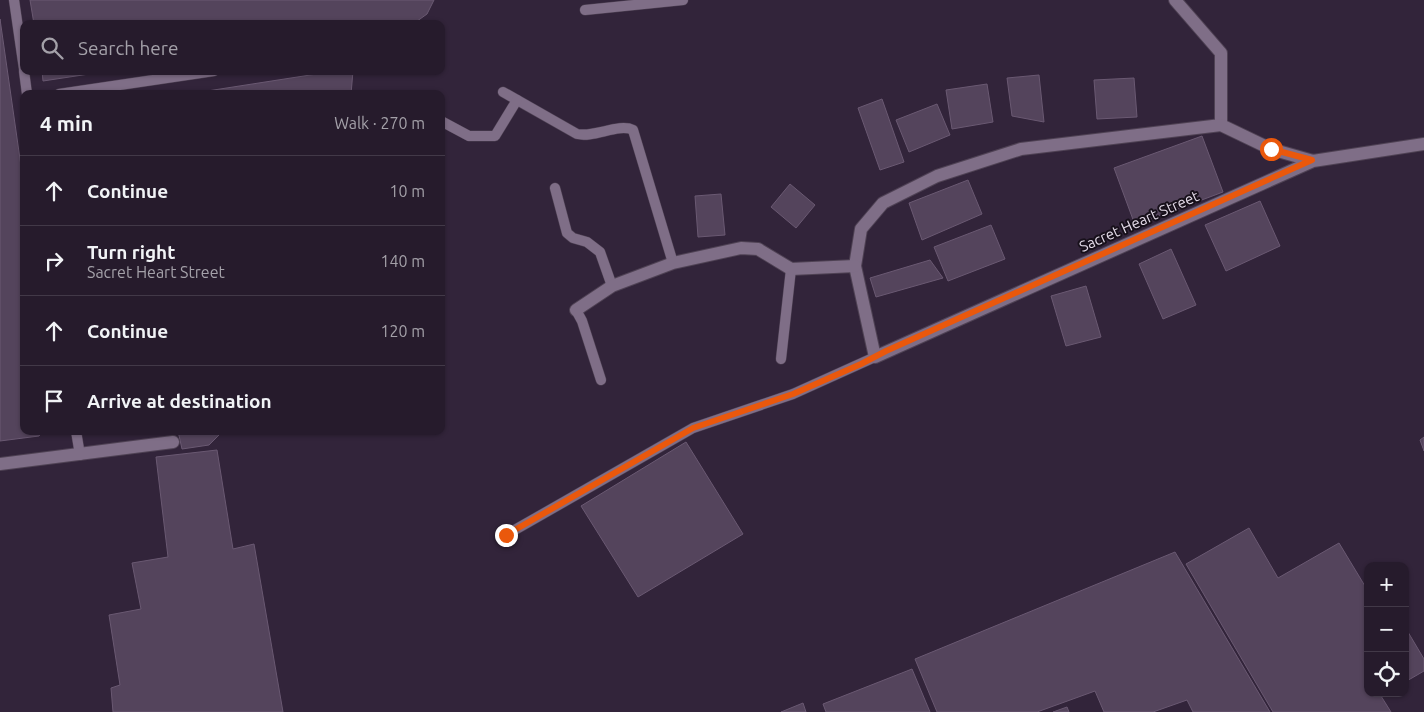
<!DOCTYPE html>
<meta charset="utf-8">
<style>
:root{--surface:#261b2c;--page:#322838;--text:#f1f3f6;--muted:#a4a1a9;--line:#423948}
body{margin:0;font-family:Ubuntu,sans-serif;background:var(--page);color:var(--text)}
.controls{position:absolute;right:15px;bottom:15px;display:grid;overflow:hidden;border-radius:10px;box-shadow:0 1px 4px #0004}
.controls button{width:45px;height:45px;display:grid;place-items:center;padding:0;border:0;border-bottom:1px solid var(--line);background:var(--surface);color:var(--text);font:25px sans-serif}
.stop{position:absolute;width:15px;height:15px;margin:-11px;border:4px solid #ea580c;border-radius:50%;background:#fff}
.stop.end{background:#ea580c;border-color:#fff;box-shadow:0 1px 5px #0008}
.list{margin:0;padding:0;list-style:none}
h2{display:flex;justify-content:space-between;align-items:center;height:65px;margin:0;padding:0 20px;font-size:21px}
h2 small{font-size:16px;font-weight:400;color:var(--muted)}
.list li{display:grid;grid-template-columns:32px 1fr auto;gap:15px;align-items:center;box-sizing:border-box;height:70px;padding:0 20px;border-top:1px solid var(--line)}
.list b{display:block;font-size:19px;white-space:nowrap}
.list p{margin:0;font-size:16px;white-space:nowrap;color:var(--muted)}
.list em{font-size:16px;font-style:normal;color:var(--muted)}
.icon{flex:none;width:28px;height:28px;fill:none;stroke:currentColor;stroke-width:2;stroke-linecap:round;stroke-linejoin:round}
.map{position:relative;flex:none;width:1424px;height:712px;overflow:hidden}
.search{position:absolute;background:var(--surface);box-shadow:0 1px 4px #0004;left:20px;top:20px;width:425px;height:55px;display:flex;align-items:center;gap:12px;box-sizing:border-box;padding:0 18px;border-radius:10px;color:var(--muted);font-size:19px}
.panel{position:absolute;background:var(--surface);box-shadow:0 1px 4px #0004;left:20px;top:90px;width:425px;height:345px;border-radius:10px}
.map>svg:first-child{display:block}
.building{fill:#54445c;stroke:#6a5972}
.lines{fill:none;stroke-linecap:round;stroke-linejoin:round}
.lane-casing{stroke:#4f4254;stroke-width:11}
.street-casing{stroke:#4f4254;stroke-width:14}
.lane{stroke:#7f6e87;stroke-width:10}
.street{stroke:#7f6e87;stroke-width:12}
.route{stroke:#ea580c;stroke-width:6}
.labels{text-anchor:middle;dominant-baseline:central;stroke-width:4;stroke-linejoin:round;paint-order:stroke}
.street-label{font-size:15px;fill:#e4dbe9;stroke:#17101a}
</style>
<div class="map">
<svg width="1424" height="712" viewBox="0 0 1424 712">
<rect width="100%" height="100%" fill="#32243a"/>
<g class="building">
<path d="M 30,0 L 434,0 L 427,14 L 413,24 L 34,24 Z"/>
<path d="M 0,19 L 24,187 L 24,431 L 43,431 L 39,436 L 0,441 Z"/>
<path d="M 42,71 L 109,71 L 43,81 Z"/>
<path d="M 336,71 L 353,71 L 351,94 L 188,94 Z"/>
<path d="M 1039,75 L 1044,122 L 1012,116 L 1007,78 Z"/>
<path d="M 1134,78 L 1137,117 L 1097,119 L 1094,80 Z"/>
<path d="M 987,84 L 993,122 L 952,129 L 946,90 Z"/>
<path d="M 882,99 L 904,162 L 880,170 L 858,108 Z"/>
<path d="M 937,104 L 950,135 L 909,152 L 896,120 Z"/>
<path d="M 1202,136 L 1223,192 L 1135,225 L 1114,168 Z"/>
<path d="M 968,180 L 982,214 L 922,240 L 909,203 Z"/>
<path d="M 790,184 L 815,205 L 796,228 L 771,207 Z"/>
<path d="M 721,194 L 725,235 L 698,237 L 695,196 Z"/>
<path d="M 1260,201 L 1280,246 L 1226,271 L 1205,225 Z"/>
<path d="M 991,225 L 1005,259 L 948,281 L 934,247 Z"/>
<path d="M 1171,249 L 1196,305 L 1163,319 L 1139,264 Z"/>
<path d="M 930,260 L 943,278 L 876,297 L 870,278 Z"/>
<path d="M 1086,286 L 1101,337 L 1066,346 L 1051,296 Z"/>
<path d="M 178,431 L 223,431 L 209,445 L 182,449 Z"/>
<path d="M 1424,437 L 1424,451 L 1420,440 Z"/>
<path d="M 686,442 L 743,534 L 638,597 L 581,506 Z"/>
<path d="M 217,450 L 233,549 L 254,544 L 283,712 L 113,712 L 111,688 L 120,685 L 109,615 L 141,609 L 132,563 L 168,557 L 156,457 Z"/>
<path d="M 1249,528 L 1278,578 L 1339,543 L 1368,591 L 1368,693 L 1385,693 L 1381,696 L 1391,712 L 1273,712 L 1186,564 Z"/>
<path d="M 1175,552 L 1270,712 L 1193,712 L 1187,700 L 1153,712 L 1104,712 L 1095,691 L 1037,712 L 937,712 L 915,659 Z"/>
<path d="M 1405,627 L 1424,659 L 1424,671 L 1405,682 Z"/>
<path d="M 912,669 L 930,712 L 826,712 L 823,704 Z"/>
<path d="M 803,703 L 806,712 L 781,712 Z"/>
<path d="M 1067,707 L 1069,712 L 1053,712 Z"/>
</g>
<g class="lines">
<defs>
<g id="lane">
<path d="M 14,0 L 24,69"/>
<path d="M 585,10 L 683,0"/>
<path d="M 24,71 L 27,94"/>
<path d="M 503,92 L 577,134 C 594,138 619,123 633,130 L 673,263"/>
<path d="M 59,94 L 214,71"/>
<path d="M 441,121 L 469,136 L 495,136 L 517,100"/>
<path d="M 555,188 L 567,233 L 573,238 L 587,242 L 600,252 L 612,286"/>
<path d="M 576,310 L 582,321 L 601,380"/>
<path d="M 781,359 L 791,269"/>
<path d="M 76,431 L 80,455"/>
<path d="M 506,535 L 693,428 L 793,394 L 875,357"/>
</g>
<g id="street">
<path d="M 1175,0 L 1221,53 L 1221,125"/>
<path d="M 1313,161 L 1271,149 L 1221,125 L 1021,149 L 937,176 L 883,203 L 861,229 L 855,266 L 875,357 L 1313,161 L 1424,144"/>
<path d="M 576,310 L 612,286 L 673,263 L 741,248 L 758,249 L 791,269 L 855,266"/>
<path d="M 0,464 L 173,442"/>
</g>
</defs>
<use href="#lane" class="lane-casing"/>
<use href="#street" class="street-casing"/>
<use href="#lane" class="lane"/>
<use href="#street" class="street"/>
</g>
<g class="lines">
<path class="route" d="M 506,535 L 693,428 L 793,394 L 861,364 L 886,351 L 1312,160 L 1271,149"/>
</g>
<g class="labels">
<g class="street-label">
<text transform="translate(1139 221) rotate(-24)">Sacret Heart Street</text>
</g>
</g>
</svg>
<div class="controls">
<button>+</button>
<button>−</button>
<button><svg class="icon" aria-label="locate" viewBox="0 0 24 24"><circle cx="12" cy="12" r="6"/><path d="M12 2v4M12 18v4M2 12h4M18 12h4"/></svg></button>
</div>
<div class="stop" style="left:1271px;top:149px"></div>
<div class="stop end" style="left:506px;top:535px"></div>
<div class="search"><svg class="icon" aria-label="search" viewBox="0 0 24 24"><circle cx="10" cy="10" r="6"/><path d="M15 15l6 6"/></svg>Search here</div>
<section class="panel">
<h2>4 min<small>Walk · 270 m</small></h2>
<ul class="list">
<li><svg class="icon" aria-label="ahead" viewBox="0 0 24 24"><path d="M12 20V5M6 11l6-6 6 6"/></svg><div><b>Continue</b></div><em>10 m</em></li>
<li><svg class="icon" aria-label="right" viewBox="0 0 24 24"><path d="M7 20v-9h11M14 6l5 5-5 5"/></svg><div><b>Turn right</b><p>Sacret Heart Street</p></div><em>140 m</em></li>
<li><svg class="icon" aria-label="ahead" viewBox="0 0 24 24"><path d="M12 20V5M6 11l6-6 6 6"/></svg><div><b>Continue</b></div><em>120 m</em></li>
<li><svg class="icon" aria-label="arrive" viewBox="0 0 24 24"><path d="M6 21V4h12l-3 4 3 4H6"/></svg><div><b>Arrive at destination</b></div></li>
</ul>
</section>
</div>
